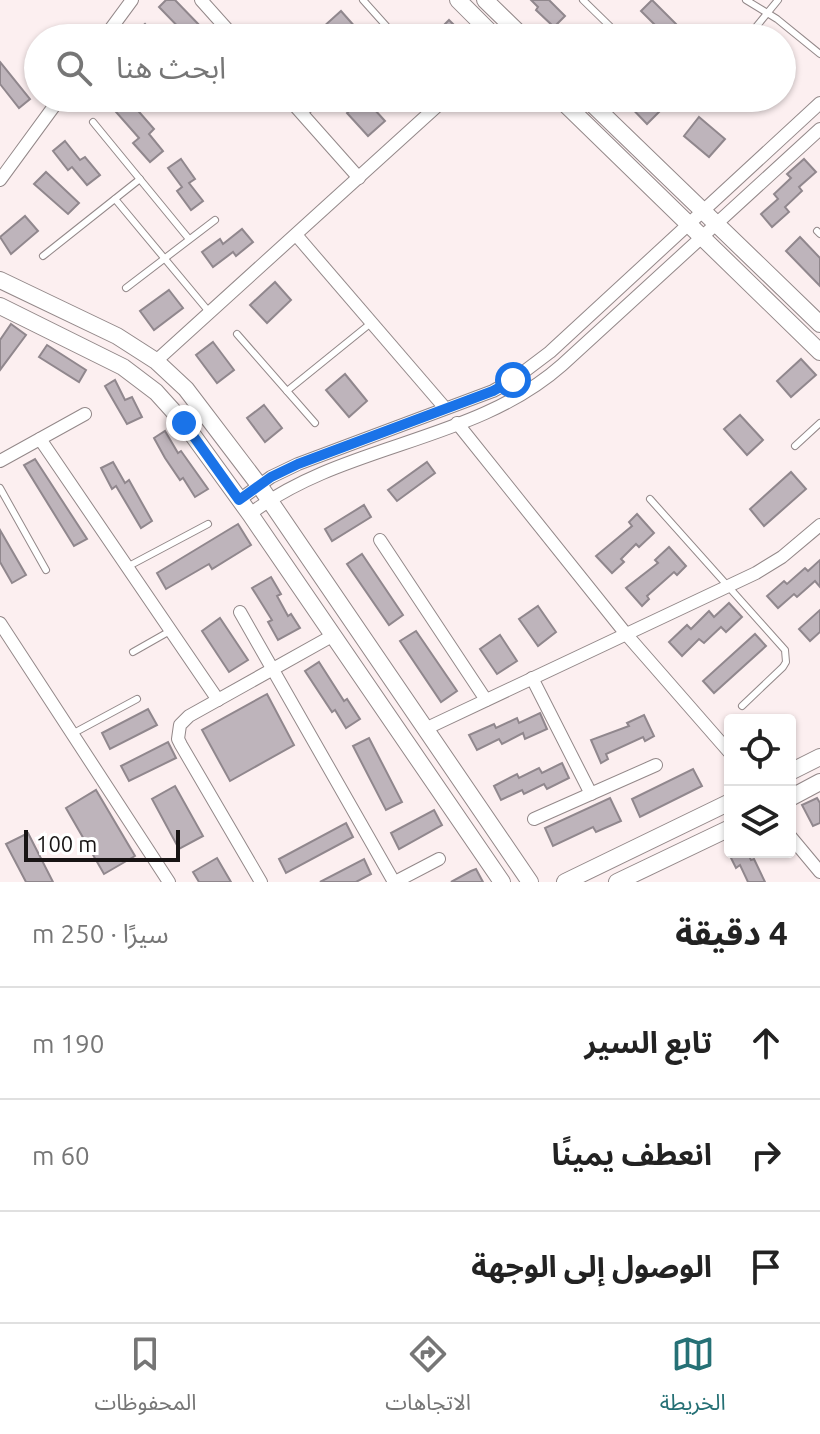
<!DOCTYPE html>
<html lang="ar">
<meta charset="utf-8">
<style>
:root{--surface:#fff;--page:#f2f2f2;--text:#222;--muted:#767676;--line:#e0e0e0;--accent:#257075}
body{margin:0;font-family:Ubuntu,"Noto Sans Arabic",sans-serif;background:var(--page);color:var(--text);direction:rtl}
.controls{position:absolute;right:24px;bottom:24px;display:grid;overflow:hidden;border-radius:8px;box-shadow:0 2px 6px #0004}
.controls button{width:72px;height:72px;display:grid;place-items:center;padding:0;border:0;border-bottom:2px solid var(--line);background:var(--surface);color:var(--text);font:40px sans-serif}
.scale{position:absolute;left:24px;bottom:20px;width:156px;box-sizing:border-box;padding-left:8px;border:4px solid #181414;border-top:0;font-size:22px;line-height:28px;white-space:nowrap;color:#181414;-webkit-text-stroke:6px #fff;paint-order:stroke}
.stop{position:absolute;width:24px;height:24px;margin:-18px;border:6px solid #1a73e8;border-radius:50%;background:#fff}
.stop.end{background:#1a73e8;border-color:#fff;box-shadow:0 2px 8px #0008}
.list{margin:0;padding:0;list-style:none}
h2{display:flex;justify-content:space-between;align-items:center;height:104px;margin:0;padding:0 32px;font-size:34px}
h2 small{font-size:26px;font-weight:400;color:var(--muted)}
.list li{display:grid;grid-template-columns:52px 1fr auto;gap:24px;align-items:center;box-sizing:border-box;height:112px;padding:0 32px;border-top:2px solid var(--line)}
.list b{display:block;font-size:30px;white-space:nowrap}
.list em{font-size:26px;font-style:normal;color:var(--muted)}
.icon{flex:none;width:44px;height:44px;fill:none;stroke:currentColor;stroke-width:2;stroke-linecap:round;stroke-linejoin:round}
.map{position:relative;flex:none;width:820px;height:882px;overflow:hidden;direction:ltr}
.search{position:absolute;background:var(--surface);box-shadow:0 2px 6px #0004;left:24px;right:24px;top:24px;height:88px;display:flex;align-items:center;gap:20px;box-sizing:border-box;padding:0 28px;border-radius:44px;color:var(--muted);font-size:30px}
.sheet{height:440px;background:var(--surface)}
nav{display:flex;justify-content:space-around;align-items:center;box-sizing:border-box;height:112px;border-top:2px solid var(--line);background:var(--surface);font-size:22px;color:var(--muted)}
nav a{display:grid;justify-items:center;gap:4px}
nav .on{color:var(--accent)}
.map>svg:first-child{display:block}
.building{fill:#beb4bb;stroke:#90878d;stroke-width:2}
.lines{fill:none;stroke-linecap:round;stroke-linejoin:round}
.lane-casing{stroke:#938889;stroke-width:8}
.street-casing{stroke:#938889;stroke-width:14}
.secondary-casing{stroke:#938889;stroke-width:18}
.lane{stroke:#fff;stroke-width:6}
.street{stroke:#fff;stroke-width:12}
.secondary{stroke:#fff;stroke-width:16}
.route{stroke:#1a73e8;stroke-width:10}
</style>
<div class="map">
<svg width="820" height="882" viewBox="0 0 820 882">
<rect width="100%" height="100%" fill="#fceff0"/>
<g class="building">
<path d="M 166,0 L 175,0 L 204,30 L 195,38 L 189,38 L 159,7 Z"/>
<path d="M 531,0 L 549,0 L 565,16 L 554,27 L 536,10 L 538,7 Z"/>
<path d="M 652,0 L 690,38 L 668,38 L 641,11 Z"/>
<path d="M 341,11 L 365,38 L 331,38 L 322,28 Z"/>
<path d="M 449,20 L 467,38 L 431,38 Z"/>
<path d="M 145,24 L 158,38 L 129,38 Z"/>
<path d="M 0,62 L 30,99 L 19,108 L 0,84 Z"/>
<path d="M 99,98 L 127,98 L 154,129 L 149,134 L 163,151 L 150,162 L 133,143 L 139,138 L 110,105 L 107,107 Z"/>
<path d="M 364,98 L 385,121 L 368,136 L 347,113 Z"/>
<path d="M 622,98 L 647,98 L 660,111 L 647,124 Z"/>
<path d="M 699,117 L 725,139 L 709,157 L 684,136 Z"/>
<path d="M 65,141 L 80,160 L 85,157 L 100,175 L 87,185 L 72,167 L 68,170 L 53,151 Z"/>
<path d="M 181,159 L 195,179 L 189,183 L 203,201 L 191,210 L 177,191 L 182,187 L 168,168 Z"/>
<path d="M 804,159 L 816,172 L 799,187 L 802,191 L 785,207 L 789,212 L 772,227 L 761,214 L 778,199 L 774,194 L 791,178 L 787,174 Z"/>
<path d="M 46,172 L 79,203 L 68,214 L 34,184 Z"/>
<path d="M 25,216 L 38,231 L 11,254 L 0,237 Z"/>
<path d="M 242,229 L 253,242 L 236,256 L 233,252 L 213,267 L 202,252 L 220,239 L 223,244 Z"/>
<path d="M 800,237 L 820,258 L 820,286 L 786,251 Z"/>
<path d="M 275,282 L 291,300 L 267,323 L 250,305 Z"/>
<path d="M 169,290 L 183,308 L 154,330 L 140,311 Z"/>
<path d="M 11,324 L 26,335 L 0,370 L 0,340 Z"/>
<path d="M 213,342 L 234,370 L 217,383 L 196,355 Z"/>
<path d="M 47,345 L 86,370 L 79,382 L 39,357 Z"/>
<path d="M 801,359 L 816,375 L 791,397 L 777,381 Z"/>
<path d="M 345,374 L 367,401 L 349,417 L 326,390 Z"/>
<path d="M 115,380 L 125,400 L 132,397 L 142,417 L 127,424 L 105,386 Z"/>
<path d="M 264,405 L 282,428 L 265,442 L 247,418 Z"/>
<path d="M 740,415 L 763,440 L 747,455 L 724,429 Z"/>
<path d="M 165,431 L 178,453 L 181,451 L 208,489 L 195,497 L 183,478 L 180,480 L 165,458 L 154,438 Z"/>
<path d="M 35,459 L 87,539 L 74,546 L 24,465 Z"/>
<path d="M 113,462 L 125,483 L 129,480 L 152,521 L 141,528 L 116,486 L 112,489 L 101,468 Z"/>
<path d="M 427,462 L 435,473 L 397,501 L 388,490 Z"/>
<path d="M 791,472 L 806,489 L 764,526 L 750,509 Z"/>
<path d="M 364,505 L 371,517 L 332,541 L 325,529 Z"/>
<path d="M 637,514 L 654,533 L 639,547 L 636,544 L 621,559 L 624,562 L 612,573 L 596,556 L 632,526 L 629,522 Z"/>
<path d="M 238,524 L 251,545 L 212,569 L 209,564 L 166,589 L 157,573 Z"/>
<path d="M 0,530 L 26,575 L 12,583 L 0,562 Z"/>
<path d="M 669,547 L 686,566 L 677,575 L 674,572 L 647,596 L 649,599 L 642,606 L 626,588 L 658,563 L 655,560 Z"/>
<path d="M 362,554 L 403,615 L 389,625 L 347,564 Z"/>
<path d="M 820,560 L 820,587 L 815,581 L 797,597 L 794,594 L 778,608 L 767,596 L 784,581 L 787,584 L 805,568 L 808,571 Z"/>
<path d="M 271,577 L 281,594 L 277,596 L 288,616 L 291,614 L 300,628 L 278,640 L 268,622 L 272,620 L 252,588 Z"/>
<path d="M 729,603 L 742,617 L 726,632 L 721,627 L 704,643 L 699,639 L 682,656 L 669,642 L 687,625 L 691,629 L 709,611 L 714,617 Z"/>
<path d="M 538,606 L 556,632 L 538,646 L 519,619 Z"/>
<path d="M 820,610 L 820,632 L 810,641 L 799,629 Z"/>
<path d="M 220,618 L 248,660 L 229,672 L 202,631 Z"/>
<path d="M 416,631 L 457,691 L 441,702 L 400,641 Z"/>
<path d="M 755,634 L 766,646 L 714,693 L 703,681 Z"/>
<path d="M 500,635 L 517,661 L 497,674 L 480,649 Z"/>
<path d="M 319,662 L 344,701 L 347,699 L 360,719 L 346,728 L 335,710 L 332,712 L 305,671 Z"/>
<path d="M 267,694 L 294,745 L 230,781 L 202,730 Z"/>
<path d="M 148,709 L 157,725 L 110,749 L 102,733 Z"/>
<path d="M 540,713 L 547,729 L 525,739 L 523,733 L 502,744 L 499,739 L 477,750 L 469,735 L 494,724 L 496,728 L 517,718 L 519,723 Z"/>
<path d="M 644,715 L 654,736 L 645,741 L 643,737 L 606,754 L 608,759 L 601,763 L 591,740 L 629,726 L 627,723 Z"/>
<path d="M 369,738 L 402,802 L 386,810 L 353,746 Z"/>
<path d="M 168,742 L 176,758 L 129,781 L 121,766 Z"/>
<path d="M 562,763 L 569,778 L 547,789 L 544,784 L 524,794 L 522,790 L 501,800 L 494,786 L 517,774 L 519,778 L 539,768 L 542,773 Z"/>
<path d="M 693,769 L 702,786 L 640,817 L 632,799 Z"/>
<path d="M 175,786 L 203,836 L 179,849 L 152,799 Z"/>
<path d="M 96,790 L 135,856 L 104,874 L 66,808 Z"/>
<path d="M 610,798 L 621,821 L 596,832 L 593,827 L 553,846 L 545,828 Z"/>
<path d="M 817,798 L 820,803 L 820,823 L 813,826 L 802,805 Z"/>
<path d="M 434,810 L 442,825 L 399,849 L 391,833 Z"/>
<path d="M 346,823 L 353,837 L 286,873 L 279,859 Z"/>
<path d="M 28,833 L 53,882 L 26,882 L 6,844 Z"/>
<path d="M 728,852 L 747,852 L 751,860 L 754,859 L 765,882 L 748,882 L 740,865 L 736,868 Z"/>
<path d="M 217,858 L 231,882 L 199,882 L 193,872 Z"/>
<path d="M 364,859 L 371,874 L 356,882 L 320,882 Z"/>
<path d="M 476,869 L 483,882 L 451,882 L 471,871 Z"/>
</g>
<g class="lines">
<defs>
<g id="lane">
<path d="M 363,0 L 397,38"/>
<path d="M 583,0 L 622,38"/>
<path d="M 746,0 L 777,19 L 820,54"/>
<path d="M 747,38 L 778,0"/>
<path d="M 304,113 L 323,98"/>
<path d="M 93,122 L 189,239"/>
<path d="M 115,199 L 210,313"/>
<path d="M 817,231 L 820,234"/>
<path d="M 43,256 L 140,179"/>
<path d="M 126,288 L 215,220"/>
<path d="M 237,334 L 315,423"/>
<path d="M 287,391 L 371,323"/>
<path d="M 795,446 L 820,423"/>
<path d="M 0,488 L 46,570"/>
<path d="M 650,499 L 785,650 L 786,662 L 783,667 L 742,706"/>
<path d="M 127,567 L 208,524"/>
<path d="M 133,652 L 170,631"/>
<path d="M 72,734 L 137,699"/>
</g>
<g id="street">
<path d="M 201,0 L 235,38"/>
<path d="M 104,38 L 132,0"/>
<path d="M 288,98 L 359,178"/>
<path d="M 0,180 L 60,98"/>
<path d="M 297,236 L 445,408"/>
<path d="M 156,361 L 446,98"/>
<path d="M 457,423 L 626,634 L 730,753"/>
<path d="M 40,439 L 218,700"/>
<path d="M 0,461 L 85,414"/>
<path d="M 239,500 L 271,477 L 298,464 L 493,391 L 513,380 L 550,352 L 820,103"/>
<path d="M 250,514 C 343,443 474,443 562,365 L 820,129"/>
<path d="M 380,540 L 486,700"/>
<path d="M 240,612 L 394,882"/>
<path d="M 0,623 L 169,882"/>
<path d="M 532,678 L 591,794"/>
<path d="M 425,729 L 756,573 L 782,557 L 820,525"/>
<path d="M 534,819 L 656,765"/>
<path d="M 790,836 L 820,872"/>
<path d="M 261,882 L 181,745 L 178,739 L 180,725 L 189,716 L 332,636"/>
<path d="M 395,882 L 439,859"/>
</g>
<g id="secondary">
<path d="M 458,0 L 496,38"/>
<path d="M 485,0 L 524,38"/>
<path d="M 559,98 L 820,352"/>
<path d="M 586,98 L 820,324"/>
<path d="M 0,280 L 117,336 L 156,361 L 186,389 L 259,485 L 530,882"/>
<path d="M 0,306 L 123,367 L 156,392 L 184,423 L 250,514 L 502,882"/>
<path d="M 790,772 L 820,757"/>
<path d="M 790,798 L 820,782"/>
<path d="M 565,882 L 730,802"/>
<path d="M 617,882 L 730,828"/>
</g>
</defs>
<use href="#lane" class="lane-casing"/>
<use href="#street" class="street-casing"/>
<use href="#secondary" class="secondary-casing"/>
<use href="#lane" class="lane"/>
<use href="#street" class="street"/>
<use href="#secondary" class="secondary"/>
</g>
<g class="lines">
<path class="route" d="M 184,423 L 239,500 L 271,477 L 298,464 L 493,391 L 513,380"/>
</g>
</svg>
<div class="controls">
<button><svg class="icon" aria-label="locate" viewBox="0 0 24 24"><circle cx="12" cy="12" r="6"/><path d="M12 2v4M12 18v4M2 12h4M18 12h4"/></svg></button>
<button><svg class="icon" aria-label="layers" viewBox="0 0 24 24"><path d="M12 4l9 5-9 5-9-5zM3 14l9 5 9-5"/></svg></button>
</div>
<div class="scale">100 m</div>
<div class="stop" style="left:513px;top:380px"></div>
<div class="stop end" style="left:184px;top:423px"></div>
<div class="search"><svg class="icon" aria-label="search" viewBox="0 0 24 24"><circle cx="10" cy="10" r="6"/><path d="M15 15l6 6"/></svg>ابحث هنا</div>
</div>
<section class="sheet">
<h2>4 دقيقة<small>سيرًا · 250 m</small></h2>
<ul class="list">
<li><svg class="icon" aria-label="ahead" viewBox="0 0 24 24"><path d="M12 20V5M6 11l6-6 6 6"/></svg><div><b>تابع السير</b></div><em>190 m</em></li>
<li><svg class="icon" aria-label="right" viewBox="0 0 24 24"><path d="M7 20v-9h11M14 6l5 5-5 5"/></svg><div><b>انعطف يمينًا</b></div><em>60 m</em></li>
<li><svg class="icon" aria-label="arrive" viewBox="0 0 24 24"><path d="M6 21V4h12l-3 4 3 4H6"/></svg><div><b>الوصول إلى الوجهة</b></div></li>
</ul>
</section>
<nav>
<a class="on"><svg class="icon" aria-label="map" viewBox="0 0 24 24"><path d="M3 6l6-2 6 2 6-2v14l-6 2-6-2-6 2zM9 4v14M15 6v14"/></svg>الخريطة</a>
<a><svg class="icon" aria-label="directions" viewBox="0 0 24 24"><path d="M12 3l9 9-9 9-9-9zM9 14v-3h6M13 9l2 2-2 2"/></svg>الاتجاهات</a>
<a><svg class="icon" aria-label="saved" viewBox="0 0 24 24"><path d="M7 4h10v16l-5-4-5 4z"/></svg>المحفوظات</a>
</nav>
